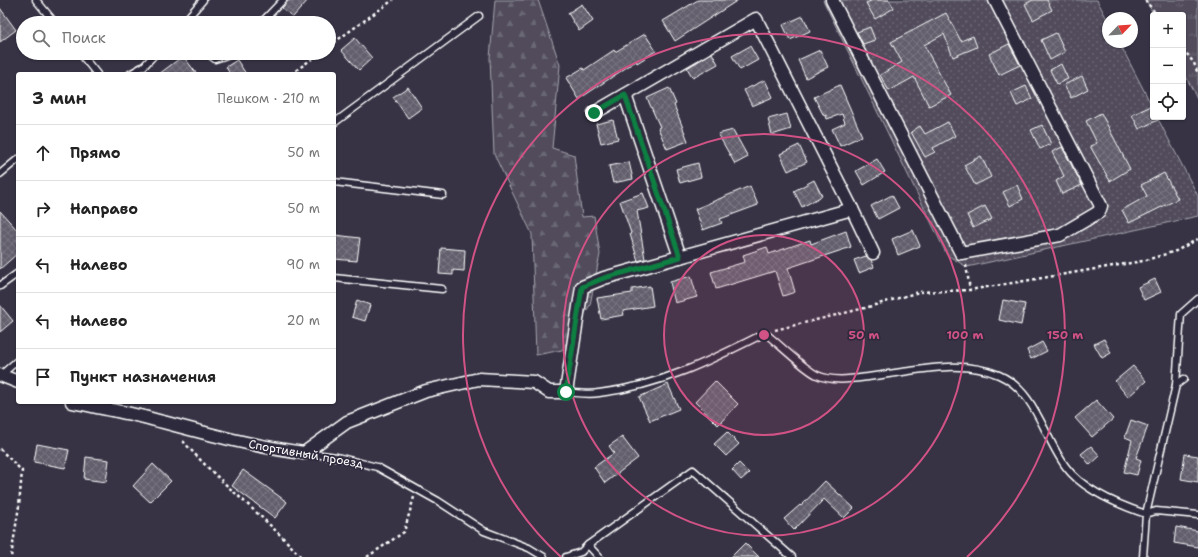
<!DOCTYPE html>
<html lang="ru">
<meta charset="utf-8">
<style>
:root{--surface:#fff;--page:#f2f2f2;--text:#222;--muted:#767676;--line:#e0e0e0}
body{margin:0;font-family:"Shantell Sans",sans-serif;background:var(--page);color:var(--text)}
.controls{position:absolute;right:12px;top:12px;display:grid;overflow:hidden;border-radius:4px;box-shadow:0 1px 3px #0004}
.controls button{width:36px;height:36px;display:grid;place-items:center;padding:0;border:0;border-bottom:1px solid var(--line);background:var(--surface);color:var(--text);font:20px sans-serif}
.compass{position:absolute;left:1102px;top:12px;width:36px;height:36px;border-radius:50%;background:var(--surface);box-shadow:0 1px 3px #0004;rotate:65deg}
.stop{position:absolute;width:12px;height:12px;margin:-9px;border:3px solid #0b8043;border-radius:50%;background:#fff}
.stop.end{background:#0b8043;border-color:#fff;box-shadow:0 1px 4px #0008}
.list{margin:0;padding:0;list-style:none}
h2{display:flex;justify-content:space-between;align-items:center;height:52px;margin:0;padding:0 16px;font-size:17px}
h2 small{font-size:13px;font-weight:400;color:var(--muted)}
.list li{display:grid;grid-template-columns:26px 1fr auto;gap:12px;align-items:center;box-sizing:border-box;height:56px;padding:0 16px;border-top:1px solid var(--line)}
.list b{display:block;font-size:15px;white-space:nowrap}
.list em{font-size:13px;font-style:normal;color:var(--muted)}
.icon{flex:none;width:22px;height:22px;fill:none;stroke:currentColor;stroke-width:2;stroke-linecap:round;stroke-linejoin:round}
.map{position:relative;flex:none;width:1198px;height:557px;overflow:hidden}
.search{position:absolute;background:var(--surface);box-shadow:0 1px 3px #0004;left:16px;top:16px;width:320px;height:44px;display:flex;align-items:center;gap:10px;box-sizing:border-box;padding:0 14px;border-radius:22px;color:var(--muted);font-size:15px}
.panel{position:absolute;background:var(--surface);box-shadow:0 1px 3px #0004;left:16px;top:72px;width:320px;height:332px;border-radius:4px}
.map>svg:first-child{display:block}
.grass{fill:url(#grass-tufts);stroke:#a8a6ae}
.forest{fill:url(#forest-firs);stroke:#a8a6ae}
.park{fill:url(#park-dots);stroke:#a8a6ae}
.building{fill:url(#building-cross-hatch);stroke:#fff}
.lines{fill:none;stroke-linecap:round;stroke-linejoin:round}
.service-casing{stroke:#fff;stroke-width:9}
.minor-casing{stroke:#fff;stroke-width:15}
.path{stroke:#fff;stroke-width:2.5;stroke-dasharray:3 3;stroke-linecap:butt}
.service{stroke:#2f2a3d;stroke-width:6}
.minor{stroke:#2f2a3d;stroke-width:12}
.route{stroke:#0b8043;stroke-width:5}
.ring{fill:none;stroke:#d15284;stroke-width:2}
.labels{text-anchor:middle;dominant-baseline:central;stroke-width:3.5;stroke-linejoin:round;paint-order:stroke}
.street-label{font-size:12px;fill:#fff;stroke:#2f2a3d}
.centre{fill:#d15284;stroke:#2f2a3d;stroke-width:2}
.ring-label{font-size:12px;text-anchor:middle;font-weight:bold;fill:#d15284;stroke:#2f2a3d;stroke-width:3.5;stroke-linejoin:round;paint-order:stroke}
</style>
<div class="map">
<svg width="1198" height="557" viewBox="0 0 1198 557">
<defs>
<pattern id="grass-tufts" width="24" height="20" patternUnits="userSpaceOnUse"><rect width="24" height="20" fill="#514c5c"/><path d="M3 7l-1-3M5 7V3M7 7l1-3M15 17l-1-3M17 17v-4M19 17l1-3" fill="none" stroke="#6b6774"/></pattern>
<pattern id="forest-firs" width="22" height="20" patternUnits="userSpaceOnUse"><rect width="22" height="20" fill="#514c5c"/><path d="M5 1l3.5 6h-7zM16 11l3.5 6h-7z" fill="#6b6774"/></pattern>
<pattern id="park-dots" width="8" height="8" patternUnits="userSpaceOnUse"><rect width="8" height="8" fill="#514c5c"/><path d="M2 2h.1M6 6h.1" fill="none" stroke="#6b6774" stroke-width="1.8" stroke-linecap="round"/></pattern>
<pattern id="building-cross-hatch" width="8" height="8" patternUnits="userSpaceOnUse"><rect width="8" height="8" fill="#635f6d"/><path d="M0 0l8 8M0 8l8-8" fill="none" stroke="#7a7783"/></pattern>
</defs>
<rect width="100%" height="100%" fill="#373345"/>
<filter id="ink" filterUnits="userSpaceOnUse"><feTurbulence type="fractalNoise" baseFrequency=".025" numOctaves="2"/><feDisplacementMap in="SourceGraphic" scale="8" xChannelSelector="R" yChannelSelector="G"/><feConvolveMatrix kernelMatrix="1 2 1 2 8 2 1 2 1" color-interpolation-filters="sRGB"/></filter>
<g filter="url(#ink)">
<path class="grass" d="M 1146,0 L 1198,0 L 1198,100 L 1183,71 L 1183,15 L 1154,15 Z"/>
<path class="forest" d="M 495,0 L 538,0 L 560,65 L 552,148 L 574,155 L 582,217 L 594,216 L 600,254 L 590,305 L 562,350 L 536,355 L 532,234 L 494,154 L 490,58 Z"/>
<path class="park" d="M 823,0 L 1097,0 L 1108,21 L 1108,42 L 1119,42 L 1153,108 L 1153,117 L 1157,117 L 1198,196 L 1198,216 L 967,267 L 947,255 Z"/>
<g class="building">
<path d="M 289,0 L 308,0 L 293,17 L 282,8 Z"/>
<path d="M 698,0 L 738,0 L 675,41 L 663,21 Z"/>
<path d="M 873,0 L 889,0 L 894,8 L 875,19 L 866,3 Z"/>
<path d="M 1033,0 L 1047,0 L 1052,10 L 1033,20 L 1025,4 Z"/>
<path d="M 582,4 L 593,21 L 579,31 L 568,13 Z"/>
<path d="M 0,8 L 16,30 L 0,42 Z"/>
<path d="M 946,13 L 961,41 L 973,36 L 977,47 L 953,57 L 944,34 L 924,45 L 951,95 L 929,106 L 914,77 L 889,91 L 880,75 L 902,62 L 891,42 Z"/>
<path d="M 803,16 L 810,31 L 790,40 L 783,25 Z"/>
<path d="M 870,27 L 875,40 L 863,44 L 857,32 Z"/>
<path d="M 1056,33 L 1065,52 L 1050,60 L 1041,40 Z"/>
<path d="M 645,34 L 656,51 L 637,63 L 636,61 L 579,99 L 566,78 L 583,68 L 584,70 L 614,50 L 615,52 Z"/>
<path d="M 355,38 L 372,58 L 359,70 L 341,50 Z"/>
<path d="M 1009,44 L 1020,65 L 999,75 L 989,54 Z"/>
<path d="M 750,46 L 758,60 L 740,70 L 732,56 Z"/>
<path d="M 820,50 L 828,67 L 806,78 L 798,60 Z"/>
<path d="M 712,53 L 718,64 L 693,78 L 687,68 Z"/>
<path d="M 183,56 L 197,74 L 159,74 Z"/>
<path d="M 237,60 L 246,74 L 230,74 L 226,67 Z"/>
<path d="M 1061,64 L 1068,79 L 1057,84 L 1050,70 Z"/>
<path d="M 1082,76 L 1088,89 L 1071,98 L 1064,85 Z"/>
<path d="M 765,80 L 773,97 L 752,106 L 744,90 Z"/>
<path d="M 840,85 L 862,136 L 840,146 L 832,129 L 845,123 L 842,114 L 827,119 L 826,115 L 824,116 L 814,97 Z"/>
<path d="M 1026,86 L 1032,99 L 1017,106 L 1011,93 Z"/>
<path d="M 408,87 L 422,108 L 408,118 L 393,97 Z"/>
<path d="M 669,88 L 676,104 L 674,105 L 688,141 L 667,149 L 658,128 L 660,127 L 647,98 Z"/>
<path d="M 1151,106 L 1153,117 L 1156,117 L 1158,120 L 1139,129 L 1132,115 Z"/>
<path d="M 1101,113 L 1130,169 L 1110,181 L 1090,146 L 1097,143 L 1086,121 Z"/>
<path d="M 787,114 L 791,129 L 772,135 L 768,119 Z"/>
<path d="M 613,120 L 618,139 L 601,143 L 596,124 Z"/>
<path d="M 948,122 L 955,136 L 933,148 L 935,152 L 925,157 L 911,132 L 920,126 L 925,134 Z"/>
<path d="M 1042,125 L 1051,144 L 1040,149 L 1031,130 Z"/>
<path d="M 733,130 L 748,157 L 735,164 L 718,134 Z"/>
<path d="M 799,145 L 807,162 L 788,171 L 780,154 Z"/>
<path d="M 1062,147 L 1082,185 L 1062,194 L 1056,181 L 1064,176 L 1052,152 Z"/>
<path d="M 981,156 L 991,177 L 975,185 L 964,165 Z"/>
<path d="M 877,159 L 885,172 L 864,185 L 856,171 Z"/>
<path d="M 629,162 L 633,179 L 613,183 L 609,166 Z"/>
<path d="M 698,163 L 701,177 L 680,183 L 676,169 Z"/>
<path d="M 1164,173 L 1178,199 L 1129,223 L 1122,210 L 1147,196 L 1141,185 Z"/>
<path d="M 814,180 L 822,196 L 802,207 L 794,191 Z"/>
<path d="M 1017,185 L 1023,199 L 1010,206 L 1003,192 Z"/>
<path d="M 750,186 L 758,205 L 720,219 L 722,223 L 703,230 L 695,209 Z"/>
<path d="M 643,193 L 649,208 L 637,211 L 645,259 L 638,261 L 630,234 L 631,233 L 620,201 Z"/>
<path d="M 892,195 L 899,208 L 878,219 L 871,206 Z"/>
<path d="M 985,206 L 992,219 L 973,228 L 967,215 Z"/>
<path d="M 0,211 L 18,231 L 18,253 L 0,269 Z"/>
<path d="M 913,230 L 920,246 L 898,255 L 892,239 Z"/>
<path d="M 846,231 L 851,247 L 788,268 L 795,292 L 783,296 L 775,271 L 716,289 L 711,272 L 745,262 L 743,255 L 767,247 L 769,254 L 810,240 L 811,244 Z"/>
<path d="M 335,235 L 360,238 L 357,261 L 334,259 Z"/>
<path d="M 441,248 L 465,250 L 464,271 L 453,270 L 453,275 L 439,274 Z"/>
<path d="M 866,256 L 871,260 L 874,267 L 859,273 L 854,260 Z"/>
<path d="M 691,276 L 697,297 L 675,303 L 670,282 Z"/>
<path d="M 1155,279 L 1161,292 L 1144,300 L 1138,287 Z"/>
<path d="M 650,286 L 653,306 L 623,311 L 624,315 L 601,319 L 597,298 L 632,293 L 632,289 Z"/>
<path d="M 357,300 L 370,305 L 365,321 L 352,317 Z"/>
<path d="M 1003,300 L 1025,304 L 1021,325 L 999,320 Z"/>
<path d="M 0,305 L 13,321 L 0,332 Z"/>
<path d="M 1104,339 L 1111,353 L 1102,358 L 1094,344 Z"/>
<path d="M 1042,342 L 1047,351 L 1031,359 L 1027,350 Z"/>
<path d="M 1133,366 L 1146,381 L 1128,397 L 1115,381 Z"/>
<path d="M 715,381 L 738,404 L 718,425 L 695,402 Z"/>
<path d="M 668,384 L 679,409 L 650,421 L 639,397 Z"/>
<path d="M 1096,400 L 1113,419 L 1092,437 L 1075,418 Z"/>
<path d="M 1131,420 L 1148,426 L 1136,458 L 1141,460 L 1137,475 L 1124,472 L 1132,440 L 1125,437 Z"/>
<path d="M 727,432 L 739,444 L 726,456 L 714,444 Z"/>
<path d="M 622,437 L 638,458 L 605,483 L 594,467 L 614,453 L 609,446 Z"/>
<path d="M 37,444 L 69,450 L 65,468 L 34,462 Z"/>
<path d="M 1091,446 L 1100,456 L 1090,465 L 1081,454 Z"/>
<path d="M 1185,454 L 1198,456 L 1198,482 L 1181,479 Z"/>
<path d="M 86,457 L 109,460 L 106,482 L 84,479 Z"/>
<path d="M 739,463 L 749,473 L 741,480 L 732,470 Z"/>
<path d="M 153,464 L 171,481 L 150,502 L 133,486 Z"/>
<path d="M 243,470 L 287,502 L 275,518 L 232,486 Z"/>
<path d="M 825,481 L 854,508 L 844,518 L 824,499 L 794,530 L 784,519 L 800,505 L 801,506 Z"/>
<path d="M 1176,527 L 1198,531 L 1198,547 L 1174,543 Z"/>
<path d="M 745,543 L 759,557 L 731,557 Z"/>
</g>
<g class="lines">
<defs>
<g id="service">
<path d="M 36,0 L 55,23"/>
<path d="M 183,23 L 203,0"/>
<path d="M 261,23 L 283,0"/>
<path d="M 80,53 L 97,74"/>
<path d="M 207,53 L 215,59 L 233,53"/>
<path d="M 130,74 L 144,66 L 156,53"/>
<path d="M 334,123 L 479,16"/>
<path d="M 0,174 L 18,159"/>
<path d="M 334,182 L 443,195"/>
<path d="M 334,278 L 442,289"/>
<path d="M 0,286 L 18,273"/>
<path d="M 1,375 L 18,360"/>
<path d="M 1176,385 L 1181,314 L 1198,299"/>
<path d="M 566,392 C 577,393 589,395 599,393 C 660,386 712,360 765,333 C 778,343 804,369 817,375 C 832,382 852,379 868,377 C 910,372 959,358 999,375 C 1036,391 1044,438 1066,467 C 1083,490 1119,505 1146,514 L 1143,557"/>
<path d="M 306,453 L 337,457 L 377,467 L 438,501 L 484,531 L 529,548 L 544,557"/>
<path d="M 1146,514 L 1176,385 L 1184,379"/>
<path d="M 1146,514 L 1156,511 L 1198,515"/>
<path d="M 588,545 L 599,557"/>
<path d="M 566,557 L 581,552 L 588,545 L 693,470 L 792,557"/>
</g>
<g id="minor">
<path d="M 832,0 L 961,253 L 1060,235 L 1099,212 L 1101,206 L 995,0"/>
<path d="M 625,95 L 680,257"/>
<path d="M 852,209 L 873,253"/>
<path d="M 0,375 L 18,382"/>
<path d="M 72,402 C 96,407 120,411 144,417 C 197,431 249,446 304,453 L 347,422 L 426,391 L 479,379 L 534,382 L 549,392 L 566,392 L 582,287 L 604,278 L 852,209 L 756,19 L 594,113"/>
</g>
</defs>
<use href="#service" class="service-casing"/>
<use href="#minor" class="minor-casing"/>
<g class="path">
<path d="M 1145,0 L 1157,15"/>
<path d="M 329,46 L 393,0"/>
<path d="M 1183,49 L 1194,63 L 1198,74"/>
<path d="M 291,74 L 320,53"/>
<path d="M 966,265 L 970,290"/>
<path d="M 775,330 L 865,308 L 919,292 L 970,290 L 1143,261 L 1176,251 L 1198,239"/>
<path d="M 183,441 C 219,483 264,515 301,557"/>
<path d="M 0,449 L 22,471 L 19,506 L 11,557"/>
<path d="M 367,557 L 404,532 L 414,497"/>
</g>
<use href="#service" class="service"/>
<use href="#minor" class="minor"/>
</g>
</g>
<g class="lines" filter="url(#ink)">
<path class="route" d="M 566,392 L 582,287 L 604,278 L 680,257 L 625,95 L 594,113"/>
</g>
<circle cx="764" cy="335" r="100" fill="#d15284" fill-opacity=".12"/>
<g class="ring">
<circle cx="764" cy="335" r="100"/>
<circle cx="764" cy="335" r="201"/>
<path d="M561 557A301 301 0 1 1 967 557"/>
</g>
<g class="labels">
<g class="street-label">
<text transform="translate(306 454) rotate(10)">Спортивный проезд</text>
</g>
</g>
<circle cx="764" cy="335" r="6" class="centre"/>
<g class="ring-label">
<text x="864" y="339">50 m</text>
<text x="965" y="339">100 m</text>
<text x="1065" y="339">150 m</text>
</g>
</svg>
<div class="controls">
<button>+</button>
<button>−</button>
<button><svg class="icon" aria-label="locate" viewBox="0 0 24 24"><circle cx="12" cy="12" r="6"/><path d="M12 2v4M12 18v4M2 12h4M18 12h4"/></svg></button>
</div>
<svg class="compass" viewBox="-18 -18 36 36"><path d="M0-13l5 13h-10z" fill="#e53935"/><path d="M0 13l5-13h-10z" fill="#767676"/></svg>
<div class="stop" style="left:566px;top:392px"></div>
<div class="stop end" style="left:594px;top:113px"></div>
<div class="search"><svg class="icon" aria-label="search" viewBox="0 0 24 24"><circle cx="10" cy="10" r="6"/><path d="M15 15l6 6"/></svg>Поиск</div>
<section class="panel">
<h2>3 мин<small>Пешком · 210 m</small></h2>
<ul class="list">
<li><svg class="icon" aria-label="ahead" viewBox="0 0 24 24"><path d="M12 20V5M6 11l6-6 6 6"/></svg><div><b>Прямо</b></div><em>50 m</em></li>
<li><svg class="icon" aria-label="right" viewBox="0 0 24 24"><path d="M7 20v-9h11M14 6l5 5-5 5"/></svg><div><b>Направо</b></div><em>50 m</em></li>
<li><svg class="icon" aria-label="left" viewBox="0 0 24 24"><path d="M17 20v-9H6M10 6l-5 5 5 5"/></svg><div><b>Налево</b></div><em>90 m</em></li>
<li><svg class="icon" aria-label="left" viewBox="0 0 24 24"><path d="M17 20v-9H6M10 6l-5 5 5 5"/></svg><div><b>Налево</b></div><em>20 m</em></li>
<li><svg class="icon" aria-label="arrive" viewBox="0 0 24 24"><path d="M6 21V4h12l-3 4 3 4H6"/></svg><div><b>Пункт назначения</b></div></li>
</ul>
</section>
</div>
